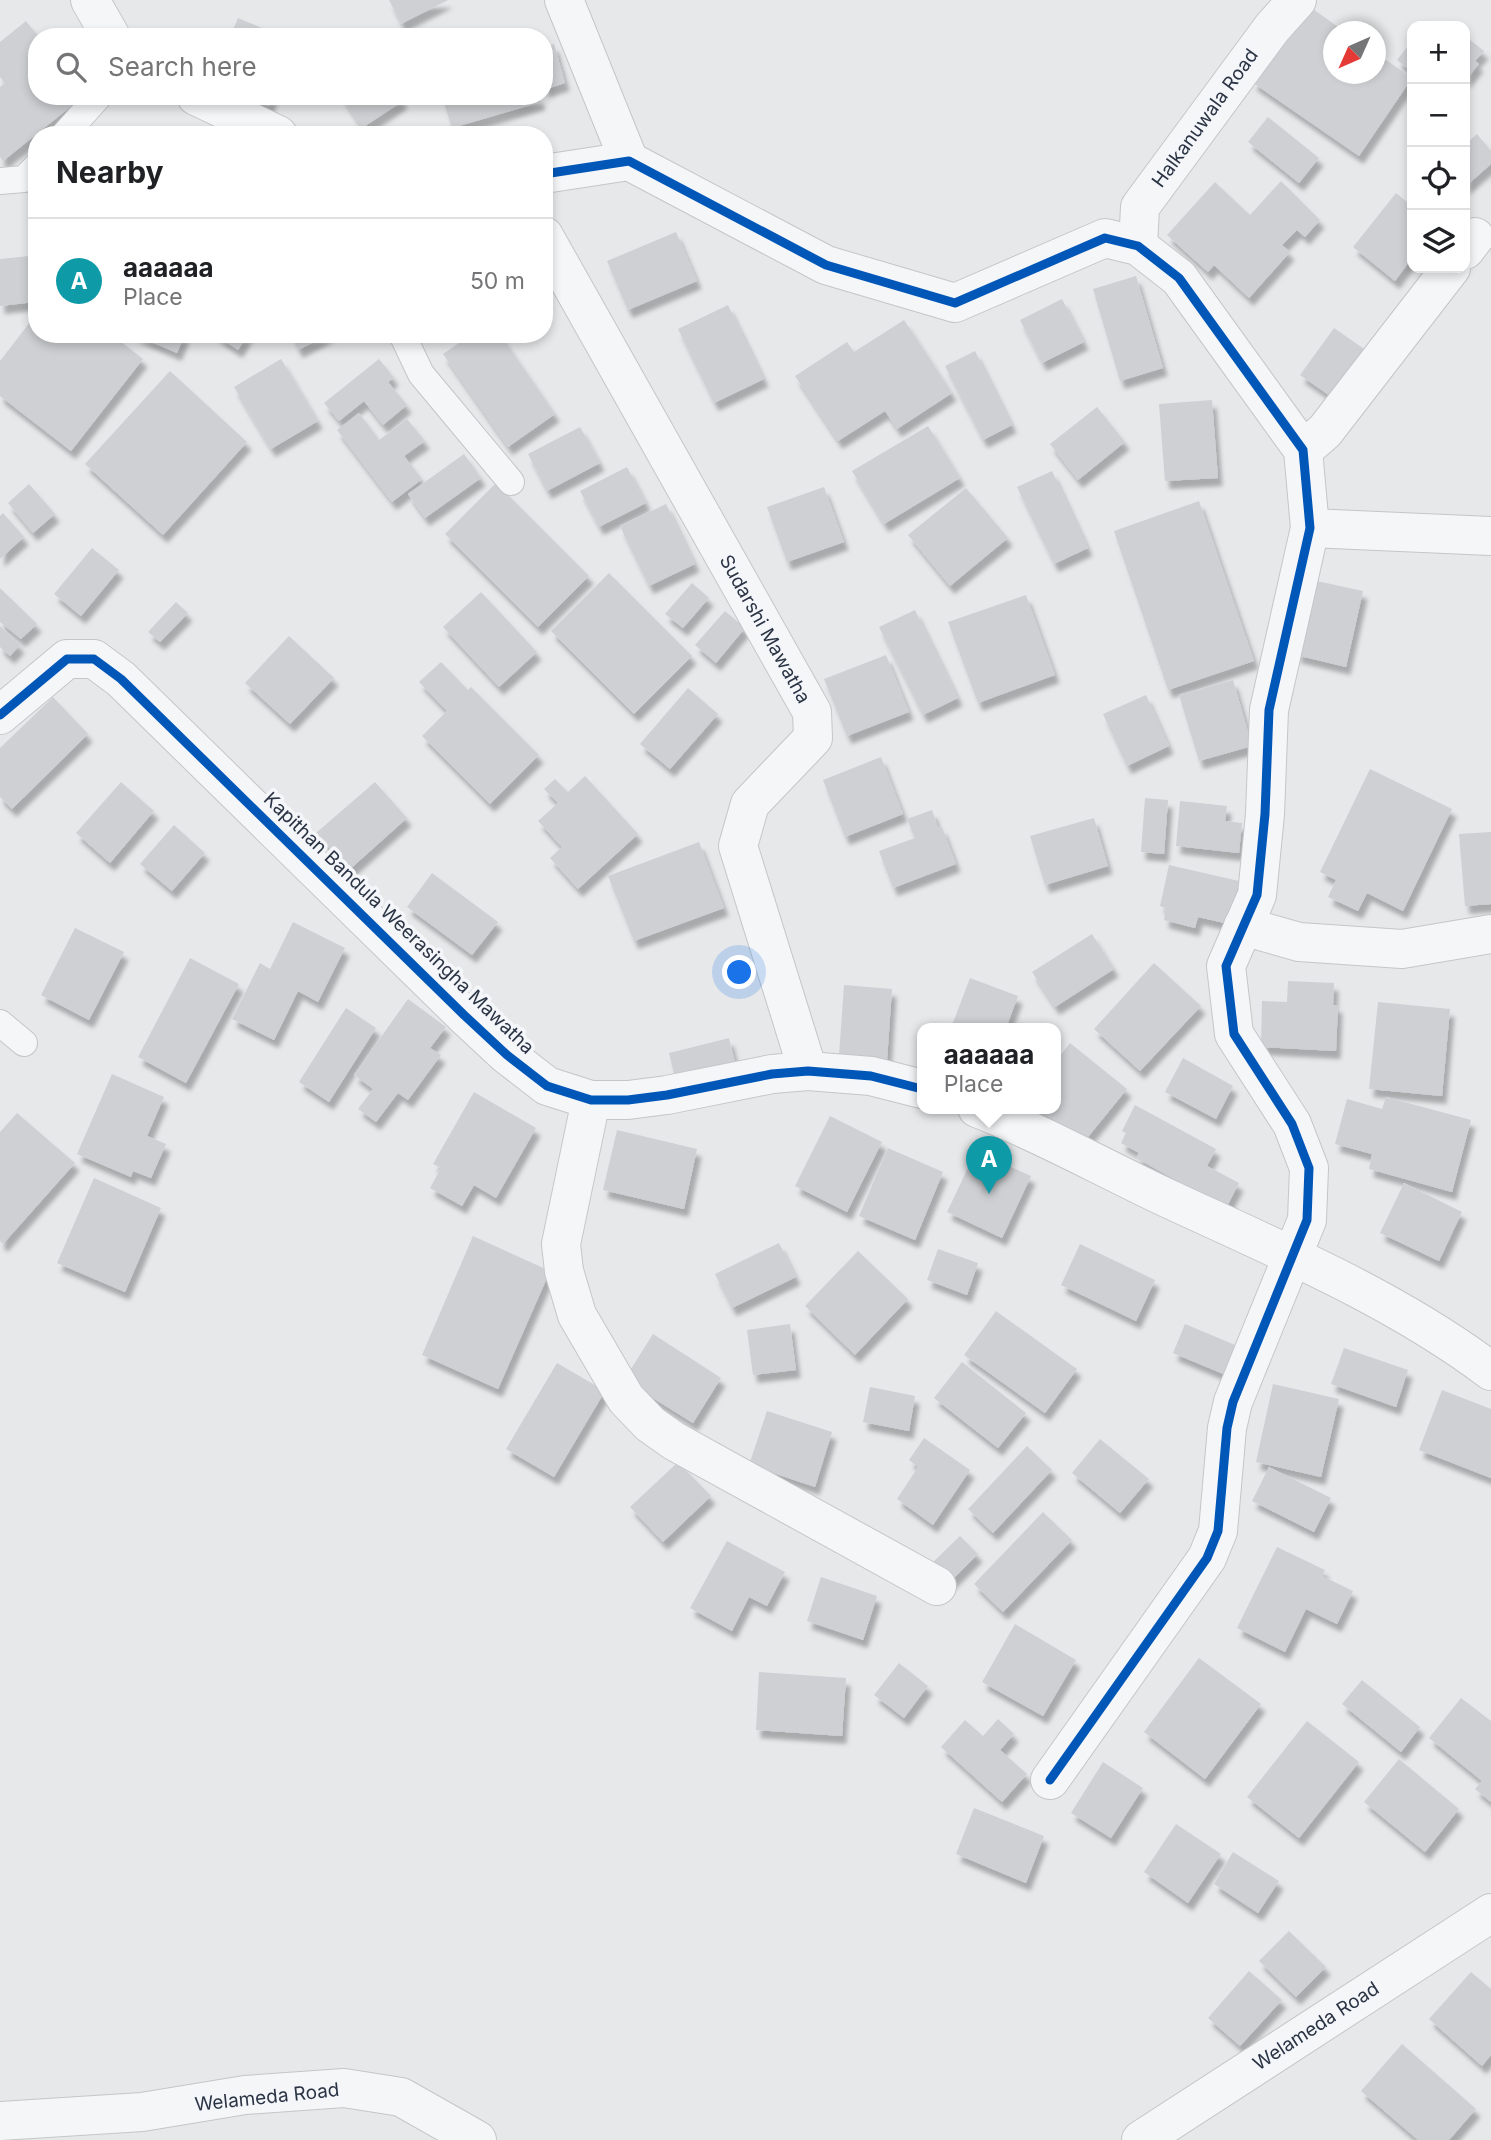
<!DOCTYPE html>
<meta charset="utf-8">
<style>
:root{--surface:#fff;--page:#f6f6f6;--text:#202124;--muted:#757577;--line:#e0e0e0;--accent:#db2777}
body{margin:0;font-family:Inter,sans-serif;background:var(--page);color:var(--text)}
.controls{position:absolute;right:21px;top:21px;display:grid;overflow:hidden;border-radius:14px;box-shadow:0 4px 10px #0003}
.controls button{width:63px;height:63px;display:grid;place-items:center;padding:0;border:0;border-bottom:2px solid var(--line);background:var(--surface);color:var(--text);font:35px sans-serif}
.compass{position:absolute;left:1323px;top:21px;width:63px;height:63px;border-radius:50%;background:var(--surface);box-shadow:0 4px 10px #0003;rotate:225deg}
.you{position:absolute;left:740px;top:973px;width:24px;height:24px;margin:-18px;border:5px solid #fff;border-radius:50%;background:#1a73e8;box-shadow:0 0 0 10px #1a73e833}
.badge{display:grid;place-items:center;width:46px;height:46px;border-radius:50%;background:var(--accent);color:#fff;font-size:23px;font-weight:700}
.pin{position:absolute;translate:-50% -58px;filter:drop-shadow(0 2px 4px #0008)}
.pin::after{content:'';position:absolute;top:37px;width:24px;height:21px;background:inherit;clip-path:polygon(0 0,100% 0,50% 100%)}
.popup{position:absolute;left:917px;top:1023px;width:144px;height:91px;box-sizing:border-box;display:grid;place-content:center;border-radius:14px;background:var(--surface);filter:drop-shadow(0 2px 5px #0005);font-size:23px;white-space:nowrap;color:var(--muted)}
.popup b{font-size:26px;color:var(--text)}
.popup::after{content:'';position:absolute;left:50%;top:100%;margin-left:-14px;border:14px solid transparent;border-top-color:var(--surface)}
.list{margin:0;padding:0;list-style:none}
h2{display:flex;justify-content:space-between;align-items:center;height:91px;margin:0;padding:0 28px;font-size:30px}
h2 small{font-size:23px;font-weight:400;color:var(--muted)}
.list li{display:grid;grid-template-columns:46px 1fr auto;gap:21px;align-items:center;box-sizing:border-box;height:126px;padding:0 28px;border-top:2px solid var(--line)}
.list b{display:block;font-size:26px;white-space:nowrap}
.list p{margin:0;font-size:23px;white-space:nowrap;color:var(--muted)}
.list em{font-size:23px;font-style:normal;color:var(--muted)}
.icon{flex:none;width:38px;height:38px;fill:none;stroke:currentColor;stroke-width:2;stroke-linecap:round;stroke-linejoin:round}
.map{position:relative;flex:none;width:1491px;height:2140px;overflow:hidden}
.search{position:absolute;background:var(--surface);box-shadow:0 4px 10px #0003;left:28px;top:28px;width:525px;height:77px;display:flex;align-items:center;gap:18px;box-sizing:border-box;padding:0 24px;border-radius:28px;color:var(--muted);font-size:26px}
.panel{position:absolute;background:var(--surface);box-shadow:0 4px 10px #0003;left:28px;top:126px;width:525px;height:217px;border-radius:28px}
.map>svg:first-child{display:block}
.building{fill:#ced0d3;filter:url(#shadow)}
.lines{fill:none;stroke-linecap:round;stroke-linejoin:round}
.service-casing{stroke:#c4c6c8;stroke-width:28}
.minor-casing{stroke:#c4c6c8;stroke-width:40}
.service{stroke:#f5f6f7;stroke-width:26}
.minor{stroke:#f5f6f7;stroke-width:38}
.cycleway-casing{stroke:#f4f6f9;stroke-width:13}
.cycleway{stroke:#0057b8;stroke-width:9}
.labels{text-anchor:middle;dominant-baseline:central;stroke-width:7;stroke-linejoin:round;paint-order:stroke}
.street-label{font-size:19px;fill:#2b3445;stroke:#f4f6f9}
</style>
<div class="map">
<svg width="1491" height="2140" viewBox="0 0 1491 2140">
<defs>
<filter id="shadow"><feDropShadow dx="4.5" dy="8" stdDeviation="2" flood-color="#0004"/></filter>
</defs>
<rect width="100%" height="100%" fill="#e6e8ea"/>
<g class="building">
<path d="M 389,0 L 448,0 L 401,24 Z"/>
<path d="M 1306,4 L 1345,32 L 1334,32 L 1334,74 L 1376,74 L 1376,53 L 1412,78 L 1359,156 L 1252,82 Z"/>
<path d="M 238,18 L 284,37 L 230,37 Z"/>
<path d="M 26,21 L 39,37 L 37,37 L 37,96 L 84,96 L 3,161 L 0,157 L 0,87 L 5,83 L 0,77 L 0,42 Z"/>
<path d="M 1465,36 L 1484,51 L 1475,61 L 1479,64 L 1465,81 Z"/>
<path d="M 1412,41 L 1412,72 L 1397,60 Z"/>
<path d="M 554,44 L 565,83 L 544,90 L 544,47 Z"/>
<path d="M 246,96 L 273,96 L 269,106 Z"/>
<path d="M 341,96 L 400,96 L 403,101 L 362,128 Z"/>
<path d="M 442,96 L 539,96 L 541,102 L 452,128 Z"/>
<path d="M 1268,117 L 1319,158 L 1299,183 L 1248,142 Z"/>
<path d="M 1477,134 L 1491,151 L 1491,164 L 1465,187 L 1465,145 Z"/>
<path d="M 1281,181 L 1320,220 L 1305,237 L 1297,230 L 1282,245 L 1290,252 L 1249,298 L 1214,265 L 1208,272 L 1167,235 L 1215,182 L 1250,215 Z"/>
<path d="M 1396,193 L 1412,206 L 1412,258 L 1395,281 L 1353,247 Z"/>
<path d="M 676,232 L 697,281 L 628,310 L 607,261 Z"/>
<path d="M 29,256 L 35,302 L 0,306 L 0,259 Z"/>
<path d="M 1136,276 L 1163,368 L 1120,381 L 1093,289 Z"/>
<path d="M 1062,299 L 1084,342 L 1042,363 L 1020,320 Z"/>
<path d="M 728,305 L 764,379 L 714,403 L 678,329 Z"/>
<path d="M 37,313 L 37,334 L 111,334 L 143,359 L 71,451 L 0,396 L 0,361 Z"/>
<path d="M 904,320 L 952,393 L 897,429 L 885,411 L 838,441 L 795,376 L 847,342 L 854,352 Z"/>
<path d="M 1334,328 L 1367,351 L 1333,398 L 1300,375 Z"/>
<path d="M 133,334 L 185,334 L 177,353 Z"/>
<path d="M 214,334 L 248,334 L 238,350 Z"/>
<path d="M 291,334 L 330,334 L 298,350 Z"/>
<path d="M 472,334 L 500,334 L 555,414 L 508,447 L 443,354 Z"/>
<path d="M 975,351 L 1012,425 L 983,440 L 945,366 Z"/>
<path d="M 281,359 L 318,421 L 271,449 L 234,387 Z"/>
<path d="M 379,359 L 394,378 L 388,382 L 407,405 L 383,425 L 364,401 L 339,421 L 324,403 Z"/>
<path d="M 170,371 L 247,442 L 163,535 L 85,464 Z"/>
<path d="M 1212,400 L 1218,478 L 1165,481 L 1159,404 Z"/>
<path d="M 1097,407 L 1125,442 L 1078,480 L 1050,444 Z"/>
<path d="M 359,413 L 379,440 L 407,419 L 425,441 L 404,456 L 422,479 L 392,502 L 337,430 Z"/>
<path d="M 928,426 L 960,478 L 884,524 L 852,471 Z"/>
<path d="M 580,427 L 600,463 L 547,491 L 528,454 Z"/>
<path d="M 464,454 L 481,478 L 425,518 L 408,494 Z"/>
<path d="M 627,467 L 646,503 L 599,527 L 580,491 Z"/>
<path d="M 1052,471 L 1088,548 L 1054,564 L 1017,487 Z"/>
<path d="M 496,483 L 589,576 L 538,627 L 445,534 Z"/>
<path d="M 29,484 L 55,514 L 33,533 L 8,503 Z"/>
<path d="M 824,487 L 844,542 L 787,562 L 767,507 Z"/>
<path d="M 966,488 L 1008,538 L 950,586 L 908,535 Z"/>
<path d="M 1199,501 L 1254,661 L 1168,690 L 1114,531 Z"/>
<path d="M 666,504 L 695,564 L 649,586 L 620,526 Z"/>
<path d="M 3,513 L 24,537 L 0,559 L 0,516 Z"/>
<path d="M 92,548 L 119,570 L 81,616 L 54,594 Z"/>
<path d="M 609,573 L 692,656 L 634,714 L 551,631 Z"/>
<path d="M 1312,580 L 1363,591 L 1346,667 L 1296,655 Z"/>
<path d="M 692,583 L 709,598 L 683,628 L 665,614 Z"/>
<path d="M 0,588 L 37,624 L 21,639 L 0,622 Z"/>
<path d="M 481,592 L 537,652 L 499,687 L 443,627 Z"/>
<path d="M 1026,595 L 1055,675 L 978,703 L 948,622 Z"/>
<path d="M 176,602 L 188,613 L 160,642 L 148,632 Z"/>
<path d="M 915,610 L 958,698 L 923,715 L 879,627 Z"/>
<path d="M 725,611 L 745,628 L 716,663 L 695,645 Z"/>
<path d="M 0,626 L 20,645 L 10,656 L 0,647 Z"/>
<path d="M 289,636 L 334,678 L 290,724 L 245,683 Z"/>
<path d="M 886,655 L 909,712 L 847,736 L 824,679 Z"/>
<path d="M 441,662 L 468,690 L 471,687 L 539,755 L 490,804 L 422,736 L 447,711 L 419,682 Z"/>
<path d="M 1233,680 L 1252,746 L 1199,761 L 1179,695 Z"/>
<path d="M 688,688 L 718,714 L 670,769 L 640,744 Z"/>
<path d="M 1146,695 L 1169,746 L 1127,766 L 1103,714 Z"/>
<path d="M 53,697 L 88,734 L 12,809 L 0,797 L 0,748 Z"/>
<path d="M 881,757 L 903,814 L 845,837 L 823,780 Z"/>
<path d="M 1370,769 L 1452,809 L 1403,911 L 1367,893 L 1358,911 L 1328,897 L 1336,880 L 1320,872 Z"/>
<path d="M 585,776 L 638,834 L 578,889 L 550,858 L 562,847 L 538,821 L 558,803 L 544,789 L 555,779 L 568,792 Z"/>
<path d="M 121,782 L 154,811 L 110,863 L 76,833 Z"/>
<path d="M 375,782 L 407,818 L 349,870 L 316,833 Z"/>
<path d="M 1145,798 L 1168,800 L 1164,854 L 1141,852 Z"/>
<path d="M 1180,801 L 1227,806 L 1225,821 L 1242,823 L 1239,853 L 1176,846 Z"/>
<path d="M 932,810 L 938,828 L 942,827 L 956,864 L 893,888 L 879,851 L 915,838 L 907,819 Z"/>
<path d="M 1094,818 L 1108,866 L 1045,885 L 1030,836 Z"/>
<path d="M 174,825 L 205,853 L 172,891 L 140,864 Z"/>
<path d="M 1491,832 L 1491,904 L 1465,906 L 1459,834 Z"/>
<path d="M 699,842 L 724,908 L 634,941 L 608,876 Z"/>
<path d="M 1169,865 L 1239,881 L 1229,924 L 1198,917 L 1195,928 L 1164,920 L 1166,908 L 1160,906 Z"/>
<path d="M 432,873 L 498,922 L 472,955 L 407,907 Z"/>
<path d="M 293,922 L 345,948 L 318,1002 L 298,991 L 274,1040 L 232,1019 L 260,963 L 270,969 Z"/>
<path d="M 75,928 L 124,952 L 89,1020 L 41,995 Z"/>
<path d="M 1092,934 L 1114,969 L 1055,1007 L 1032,972 Z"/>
<path d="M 190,958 L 239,984 L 186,1083 L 138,1057 Z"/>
<path d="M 1154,963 L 1201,1006 L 1140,1071 L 1094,1029 Z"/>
<path d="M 970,978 L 1018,996 L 1006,1028 L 951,1028 Z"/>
<path d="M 1288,981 L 1334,983 L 1333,1005 L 1338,1005 L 1336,1051 L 1261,1047 L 1262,1001 L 1287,1002 Z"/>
<path d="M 844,985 L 892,989 L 886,1074 L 838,1070 Z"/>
<path d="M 408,999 L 446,1027 L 430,1048 L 441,1055 L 408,1100 L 398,1093 L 376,1122 L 358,1109 L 373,1089 L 354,1075 Z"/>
<path d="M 1378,1002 L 1450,1009 L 1442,1096 L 1369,1089 Z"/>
<path d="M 346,1008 L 376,1028 L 329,1102 L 299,1082 Z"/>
<path d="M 729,1038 L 738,1075 L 678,1090 L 669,1053 Z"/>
<path d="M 1070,1043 L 1127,1089 L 1079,1148 L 1030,1108 L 1056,1108 L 1056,1061 Z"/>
<path d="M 1183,1058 L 1233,1086 L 1216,1119 L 1165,1092 Z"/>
<path d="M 112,1074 L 164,1097 L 147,1136 L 166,1144 L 151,1178 L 133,1171 L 131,1177 L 77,1154 Z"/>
<path d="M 474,1092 L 536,1128 L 496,1198 L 474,1185 L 462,1206 L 430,1188 L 441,1168 L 433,1164 Z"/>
<path d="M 1386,1097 L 1471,1120 L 1452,1192 L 1369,1169 L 1372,1154 L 1335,1144 L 1347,1099 L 1382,1109 Z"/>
<path d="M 1135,1105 L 1216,1149 L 1207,1166 L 1239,1183 L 1223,1214 L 1169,1186 L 1172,1178 L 1136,1158 L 1139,1153 L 1121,1143 L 1126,1133 L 1122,1131 Z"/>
<path d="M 17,1113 L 75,1163 L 3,1244 L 0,1241 L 0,1132 Z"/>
<path d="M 830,1116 L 882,1142 L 847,1212 L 795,1186 Z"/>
<path d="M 617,1130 L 697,1149 L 684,1209 L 603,1190 Z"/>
<path d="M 888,1148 L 943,1172 L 915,1240 L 859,1216 Z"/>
<path d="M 976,1151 L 1031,1176 L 1002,1238 L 947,1212 Z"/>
<path d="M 94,1178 L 161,1208 L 125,1292 L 57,1263 Z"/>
<path d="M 1404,1183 L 1462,1212 L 1439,1261 L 1380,1233 Z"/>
<path d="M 473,1236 L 550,1271 L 498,1389 L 422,1355 Z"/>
<path d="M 779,1243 L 796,1277 L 732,1308 L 715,1274 Z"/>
<path d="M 1080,1244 L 1155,1280 L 1136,1321 L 1061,1285 Z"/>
<path d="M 938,1249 L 978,1263 L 967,1295 L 927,1280 Z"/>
<path d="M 858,1251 L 908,1299 L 855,1355 L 805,1306 Z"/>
<path d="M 996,1311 L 1077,1369 L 1045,1413 L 964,1355 Z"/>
<path d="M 790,1324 L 796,1370 L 753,1375 L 747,1330 Z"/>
<path d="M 1185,1324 L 1240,1347 L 1228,1376 L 1173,1353 Z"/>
<path d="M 653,1334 L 721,1378 L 693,1423 L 624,1380 Z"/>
<path d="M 1344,1348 L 1408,1370 L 1396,1407 L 1331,1384 Z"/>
<path d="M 962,1362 L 1026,1413 L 998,1448 L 934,1398 Z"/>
<path d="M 557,1363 L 605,1391 L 554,1477 L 506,1449 Z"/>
<path d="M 1273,1384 L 1339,1399 L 1321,1477 L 1256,1462 Z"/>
<path d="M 870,1387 L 915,1396 L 909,1431 L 863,1422 Z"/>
<path d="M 1442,1390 L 1491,1409 L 1491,1478 L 1419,1450 Z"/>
<path d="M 767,1411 L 832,1432 L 815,1487 L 749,1465 Z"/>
<path d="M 924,1438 L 970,1470 L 933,1525 L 897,1499 L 918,1467 L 909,1460 Z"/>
<path d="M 1100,1439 L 1149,1479 L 1120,1513 L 1072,1473 Z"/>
<path d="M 1027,1446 L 1052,1470 L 993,1533 L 968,1509 Z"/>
<path d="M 678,1462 L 711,1496 L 663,1542 L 630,1507 Z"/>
<path d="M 1269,1467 L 1331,1498 L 1314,1532 L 1252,1501 Z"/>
<path d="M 1043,1512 L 1072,1540 L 1003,1612 L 974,1584 Z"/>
<path d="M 960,1536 L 978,1554 L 946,1586 L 928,1567 Z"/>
<path d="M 727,1541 L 785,1572 L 767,1606 L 749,1597 L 732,1631 L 690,1608 Z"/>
<path d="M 1277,1547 L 1325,1570 L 1322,1576 L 1353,1591 L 1337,1624 L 1306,1609 L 1285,1652 L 1237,1628 Z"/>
<path d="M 821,1577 L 877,1596 L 863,1640 L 807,1621 Z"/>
<path d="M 1015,1624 L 1076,1660 L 1043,1716 L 982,1682 Z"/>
<path d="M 1199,1658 L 1261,1704 L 1205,1779 L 1144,1732 Z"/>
<path d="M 899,1663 L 928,1686 L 904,1718 L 874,1695 Z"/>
<path d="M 759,1672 L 846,1678 L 842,1736 L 756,1730 Z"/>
<path d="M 1362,1680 L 1420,1727 L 1401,1752 L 1342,1704 Z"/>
<path d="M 1461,1698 L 1491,1721 L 1491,1802 L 1475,1789 L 1482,1781 L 1429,1738 Z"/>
<path d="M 998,1719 L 1014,1734 L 1000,1750 L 1027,1774 L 1002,1802 L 941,1747 L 965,1720 L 983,1736 Z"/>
<path d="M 1307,1721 L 1359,1762 L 1299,1838 L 1247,1797 Z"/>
<path d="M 1399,1759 L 1459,1809 L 1425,1852 L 1364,1802 Z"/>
<path d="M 1103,1762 L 1143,1788 L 1111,1838 L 1071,1813 Z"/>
<path d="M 974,1808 L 1044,1836 L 1026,1883 L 956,1854 Z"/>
<path d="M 1176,1824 L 1221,1854 L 1188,1903 L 1144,1872 Z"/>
<path d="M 1233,1852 L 1279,1881 L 1258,1913 L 1214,1884 Z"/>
<path d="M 1289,1931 L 1326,1967 L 1296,1997 L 1259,1961 Z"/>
<path d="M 1249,1971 L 1282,2000 L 1240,2046 L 1208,2018 Z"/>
<path d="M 1471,1972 L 1491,1989 L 1491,2055 L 1482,2066 L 1429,2019 Z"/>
<path d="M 1402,2044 L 1476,2109 L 1449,2140 L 1418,2140 L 1361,2091 Z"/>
</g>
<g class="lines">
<defs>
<g id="service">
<path d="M 64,135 L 99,96"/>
<path d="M 0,181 L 24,179 L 37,166"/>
<path d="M 402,334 L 421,374 L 511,482"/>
<path d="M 0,1023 L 24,1043"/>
</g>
<g id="minor">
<path d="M 90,0 L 111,37"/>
<path d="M 564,0 L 629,161"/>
<path d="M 196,96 L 278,135"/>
<path d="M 544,174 L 629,161 L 826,265 L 955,303 L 1105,238 L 1138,246 L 1179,278 L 1303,450 L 1310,528 L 1269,710 L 1265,814 L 1257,895 L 1226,966 L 1234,1034 L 1292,1124 L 1309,1168 L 1307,1220 L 1233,1402 L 1227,1428 L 1218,1531 L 1207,1558 L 1050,1780"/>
<path d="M 544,236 L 812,712 L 813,738 L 750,804 L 738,846 L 808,1071"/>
<path d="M 1138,246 L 1140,207 L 1272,28 L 1297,0"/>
<path d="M 1465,250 L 1475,237"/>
<path d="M 1303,450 L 1325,431 L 1451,268"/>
<path d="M 1310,528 L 1491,536"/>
<path d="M 0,715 L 67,659 L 94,659 L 121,679 L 464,1015 L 507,1055 L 547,1086 L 591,1100 L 628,1100 L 667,1095 L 772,1074 L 808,1071 L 871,1076 L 922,1089"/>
<path d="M 1243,926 L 1299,942 L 1402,949 L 1491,934"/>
<path d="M 591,1100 L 561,1244 L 564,1271 L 577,1315 L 626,1399 L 650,1424 L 674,1441 L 937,1586"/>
<path d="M 977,1108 C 1043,1134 1105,1169 1169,1199 C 1279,1250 1394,1298 1491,1371"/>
<path d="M 0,2121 L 142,2112 L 245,2095 L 344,2088 L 401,2097 L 477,2140"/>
<path d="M 1141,2140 L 1491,1913"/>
</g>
</defs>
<use href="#service" class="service-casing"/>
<use href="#minor" class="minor-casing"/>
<use href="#service" class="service"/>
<use href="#minor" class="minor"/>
<defs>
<g id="cycleway">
<path d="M 544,174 L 629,161 L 826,265 L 955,303 L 1105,238 L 1138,246 L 1179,278 L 1303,450 L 1310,528 L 1269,710 L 1265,814 L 1257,895 L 1226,966 L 1234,1034 L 1292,1124 L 1309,1168 L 1307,1220 L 1233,1402 L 1227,1428 L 1218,1531 L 1207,1558 L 1050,1780"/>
<path d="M 0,715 L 67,659 L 94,659 L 121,679 L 464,1015 L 507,1055 L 547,1086 L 591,1100 L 628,1100 L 667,1095 L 772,1074 L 808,1071 L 871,1076 L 922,1089"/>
</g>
</defs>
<use href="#cycleway" class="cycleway-casing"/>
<use href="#cycleway" class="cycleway"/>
</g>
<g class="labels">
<g class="street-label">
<text transform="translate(1205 118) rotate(-54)">Halkanuwala Road</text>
<text transform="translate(765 629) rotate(61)">Sudarshi Mawatha</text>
<text transform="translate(399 923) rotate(44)">Kapithan Bandula Weerasingha Mawatha</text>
<text transform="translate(1316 2026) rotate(-33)">Welameda Road</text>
<text transform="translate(267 2097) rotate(-6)">Welameda Road</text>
</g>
</g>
</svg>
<div class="controls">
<button>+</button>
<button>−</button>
<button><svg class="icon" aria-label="locate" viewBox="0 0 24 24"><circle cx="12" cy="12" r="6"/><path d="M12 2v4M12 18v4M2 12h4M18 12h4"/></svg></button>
<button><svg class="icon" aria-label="layers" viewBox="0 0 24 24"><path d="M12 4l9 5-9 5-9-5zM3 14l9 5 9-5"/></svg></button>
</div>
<svg class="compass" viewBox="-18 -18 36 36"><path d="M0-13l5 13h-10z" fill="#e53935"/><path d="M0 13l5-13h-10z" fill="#757577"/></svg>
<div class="you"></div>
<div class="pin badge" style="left:989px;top:1194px;background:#0f9aa8">A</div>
<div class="popup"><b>aaaaaa</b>Place</div>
<div class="search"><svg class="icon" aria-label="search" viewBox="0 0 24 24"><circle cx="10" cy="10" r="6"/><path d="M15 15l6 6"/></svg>Search here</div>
<section class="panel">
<h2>Nearby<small></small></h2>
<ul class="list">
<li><span class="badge" style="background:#0f9aa8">A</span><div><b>aaaaaa</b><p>Place</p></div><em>50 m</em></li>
</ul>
</section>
</div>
